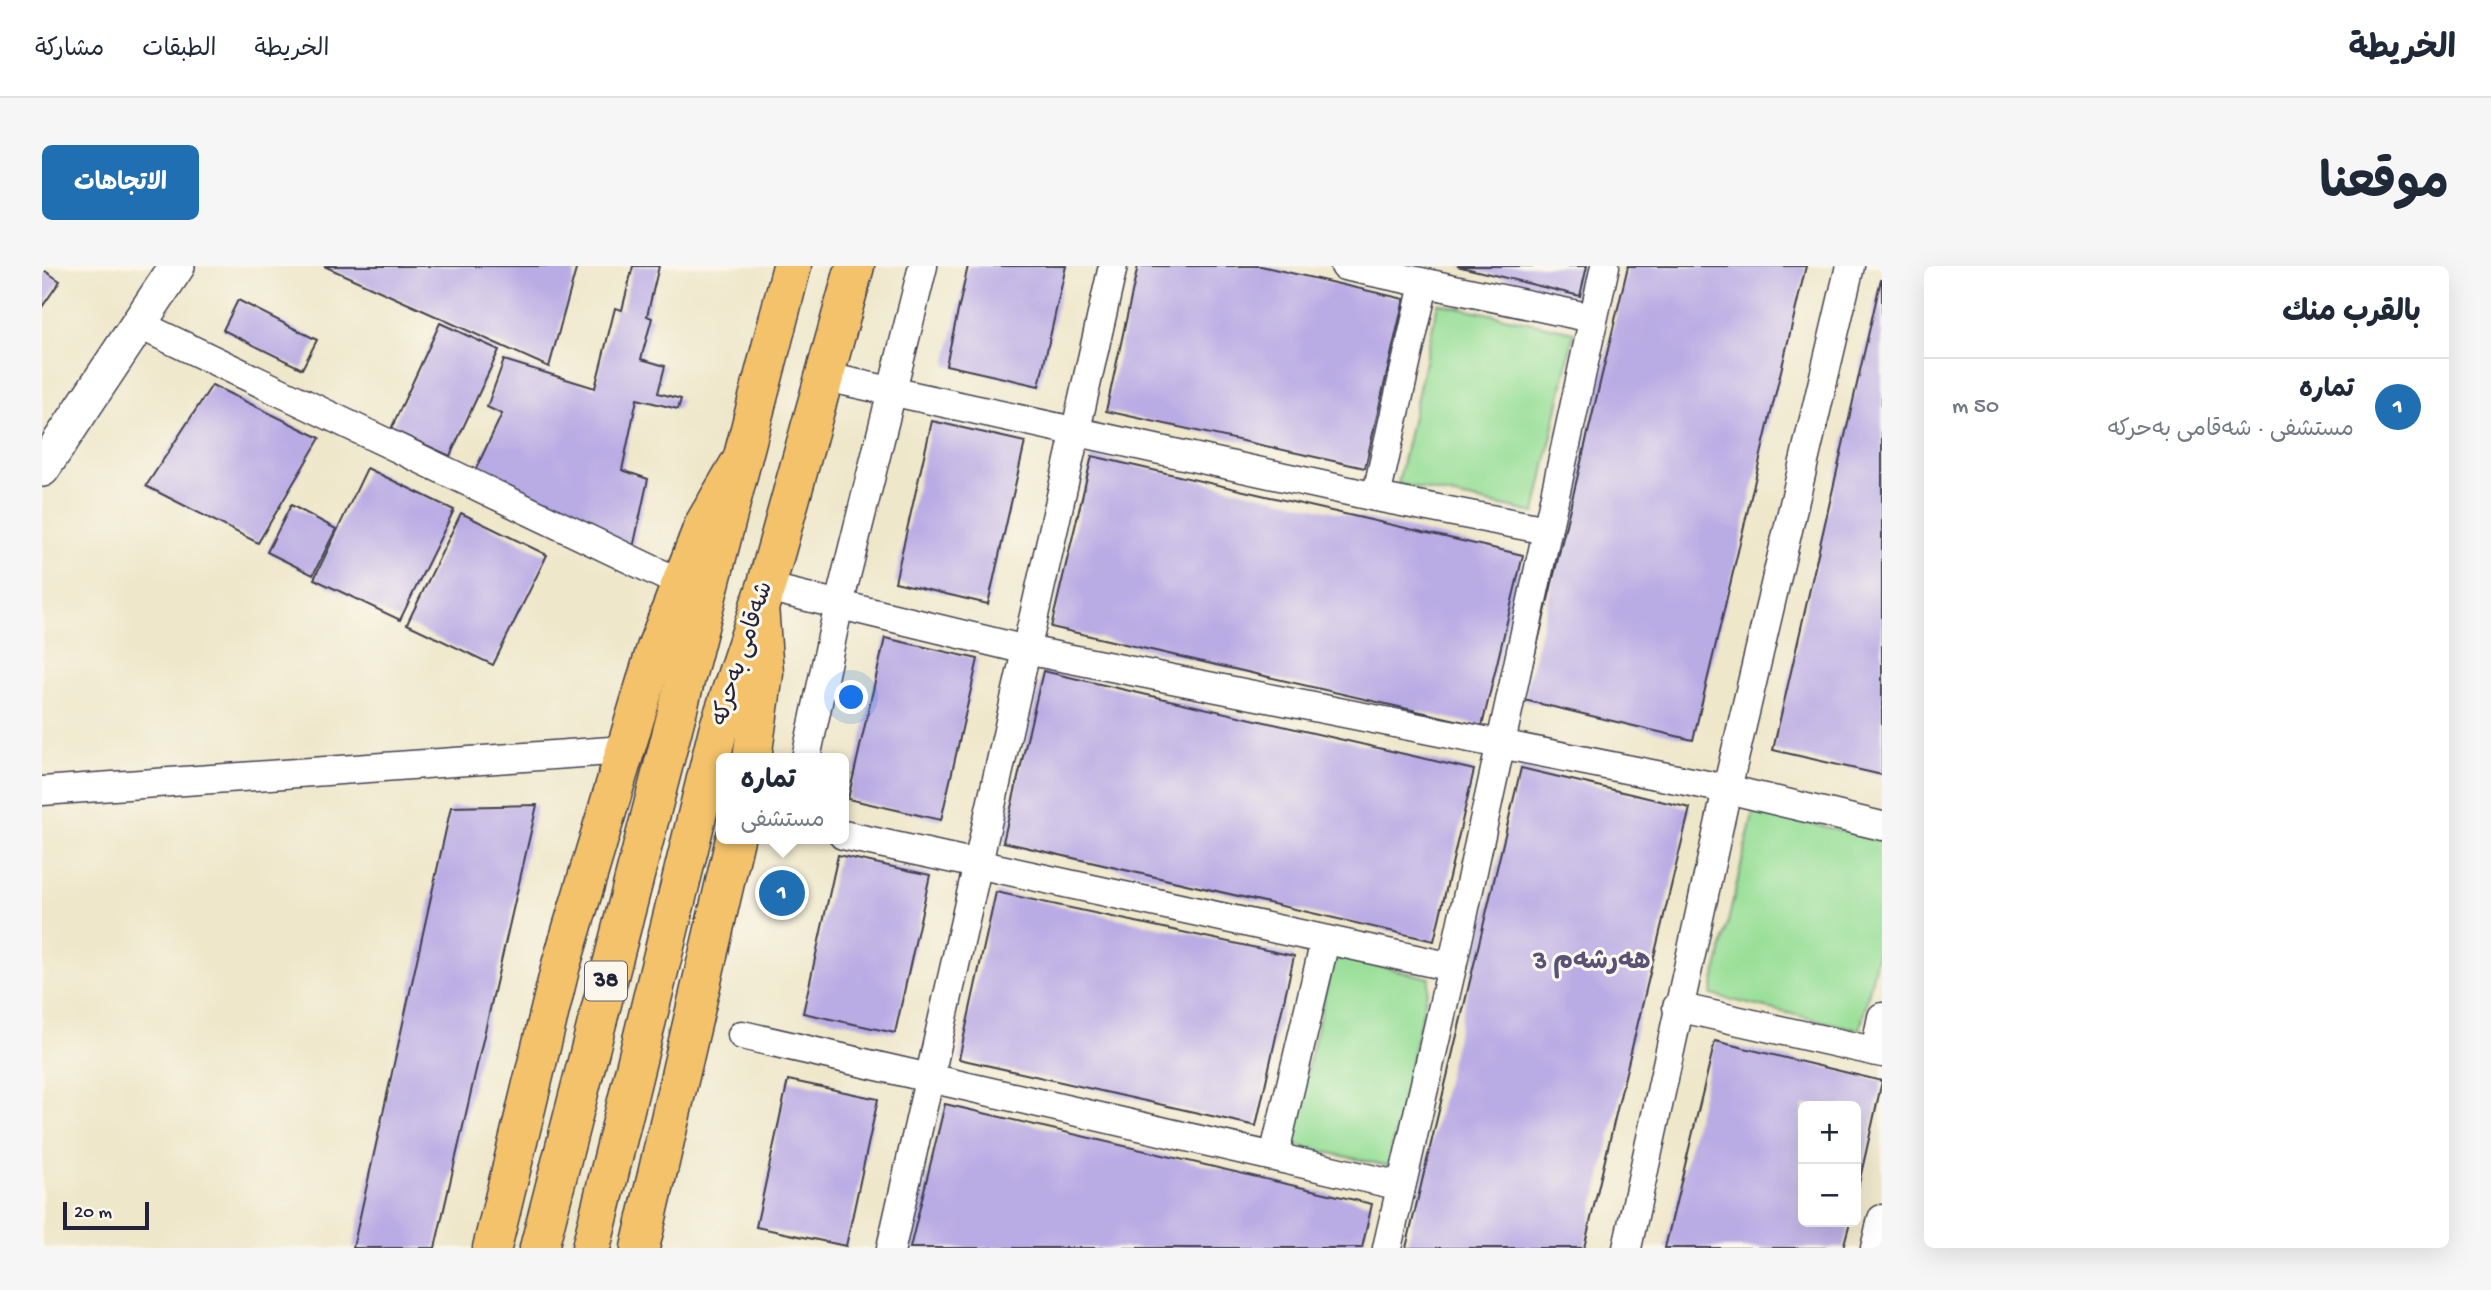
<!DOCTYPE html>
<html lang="ar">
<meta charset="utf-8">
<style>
:root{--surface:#fff;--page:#f6f6f7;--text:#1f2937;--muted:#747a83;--line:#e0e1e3;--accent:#1f6fb2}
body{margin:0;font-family:"Gochi Hand","Playpen Sans Arabic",sans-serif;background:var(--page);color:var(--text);direction:rtl}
.controls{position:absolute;right:21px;bottom:21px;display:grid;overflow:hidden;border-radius:10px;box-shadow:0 7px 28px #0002}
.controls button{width:63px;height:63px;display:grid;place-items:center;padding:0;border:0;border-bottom:2px solid var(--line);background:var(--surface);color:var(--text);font:35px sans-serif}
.scale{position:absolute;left:21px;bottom:18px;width:86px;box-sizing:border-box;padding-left:7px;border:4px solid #22223b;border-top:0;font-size:19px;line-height:24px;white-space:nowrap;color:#22223b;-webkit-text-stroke:5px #fbf7ec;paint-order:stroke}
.you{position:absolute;left:810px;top:432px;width:24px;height:24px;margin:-18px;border:5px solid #fff;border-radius:50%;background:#1a73e8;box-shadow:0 0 0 10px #1a73e833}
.badge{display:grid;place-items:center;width:46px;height:46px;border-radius:50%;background:var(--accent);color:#fff;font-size:23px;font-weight:700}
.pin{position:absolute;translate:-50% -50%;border:4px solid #fff;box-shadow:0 2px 7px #0006}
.popup{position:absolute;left:674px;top:487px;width:133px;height:91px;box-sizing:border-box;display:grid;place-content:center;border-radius:10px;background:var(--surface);filter:drop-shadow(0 2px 5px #0005);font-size:23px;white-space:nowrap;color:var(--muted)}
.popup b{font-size:26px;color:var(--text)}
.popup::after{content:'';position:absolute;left:50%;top:100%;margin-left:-14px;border:14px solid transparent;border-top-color:var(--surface)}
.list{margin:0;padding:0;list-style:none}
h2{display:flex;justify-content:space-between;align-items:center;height:91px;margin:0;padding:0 28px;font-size:30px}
h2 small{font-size:23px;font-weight:400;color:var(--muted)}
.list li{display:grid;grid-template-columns:46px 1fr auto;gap:21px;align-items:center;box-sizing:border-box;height:98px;padding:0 28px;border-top:2px solid var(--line)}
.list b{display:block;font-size:26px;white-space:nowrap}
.list p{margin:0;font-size:23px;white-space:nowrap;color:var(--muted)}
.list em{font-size:23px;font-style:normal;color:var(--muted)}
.map{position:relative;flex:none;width:1840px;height:982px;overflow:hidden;direction:ltr;border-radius:10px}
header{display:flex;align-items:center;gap:42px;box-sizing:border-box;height:98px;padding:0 35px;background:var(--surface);border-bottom:2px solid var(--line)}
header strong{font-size:33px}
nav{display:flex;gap:38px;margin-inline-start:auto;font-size:24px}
.intro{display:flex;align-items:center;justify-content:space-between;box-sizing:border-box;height:168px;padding:0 42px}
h1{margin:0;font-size:49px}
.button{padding:18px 32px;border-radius:10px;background:var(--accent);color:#fff;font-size:24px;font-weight:700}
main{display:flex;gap:42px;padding:0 42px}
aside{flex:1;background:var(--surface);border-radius:10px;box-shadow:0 7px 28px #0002}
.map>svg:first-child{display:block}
.green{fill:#99df98;stroke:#5e806a;stroke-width:2}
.building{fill:#b9abe4}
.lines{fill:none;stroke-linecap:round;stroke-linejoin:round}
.minor-casing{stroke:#414050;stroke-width:31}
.tertiary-casing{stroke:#414050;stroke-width:38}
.primary-casing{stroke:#414050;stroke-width:41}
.motorway-casing{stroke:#414050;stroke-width:41}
.minor{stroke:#fff;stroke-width:28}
.tertiary{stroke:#fff;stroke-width:35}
.primary{stroke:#f3c26a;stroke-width:38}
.motorway{stroke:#f3c26a;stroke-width:38}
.labels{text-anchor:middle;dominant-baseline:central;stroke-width:6;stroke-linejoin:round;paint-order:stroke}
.shield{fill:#fbf7ec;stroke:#636270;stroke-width:2}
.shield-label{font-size:23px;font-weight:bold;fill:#22223b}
.street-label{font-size:24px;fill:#22223b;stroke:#fbf7ec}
.neighbourhood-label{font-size:26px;font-weight:bold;fill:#575276;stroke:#fbf7ec}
</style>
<header>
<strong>الخريطة</strong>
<nav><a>الخريطة</a><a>الطبقات</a><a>مشاركة</a></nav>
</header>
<div class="intro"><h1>موقعنا</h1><a class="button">الاتجاهات</a></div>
<main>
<aside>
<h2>بالقرب منك<small></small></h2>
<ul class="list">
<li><span class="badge">1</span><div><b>تمارە</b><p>مستشفى · شەقامی بەحرکە</p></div><em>50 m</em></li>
</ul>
</aside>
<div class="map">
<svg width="1840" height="982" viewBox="0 0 1840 982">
<rect width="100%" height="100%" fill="#fbf7ec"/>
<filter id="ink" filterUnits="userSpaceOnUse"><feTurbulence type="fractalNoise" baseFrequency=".0143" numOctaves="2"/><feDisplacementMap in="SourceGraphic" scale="14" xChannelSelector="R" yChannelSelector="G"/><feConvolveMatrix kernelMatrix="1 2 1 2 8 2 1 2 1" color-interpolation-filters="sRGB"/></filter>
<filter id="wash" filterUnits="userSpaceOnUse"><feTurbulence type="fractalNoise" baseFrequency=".00686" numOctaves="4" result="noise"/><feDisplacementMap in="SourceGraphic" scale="28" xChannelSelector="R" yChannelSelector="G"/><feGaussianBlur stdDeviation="1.57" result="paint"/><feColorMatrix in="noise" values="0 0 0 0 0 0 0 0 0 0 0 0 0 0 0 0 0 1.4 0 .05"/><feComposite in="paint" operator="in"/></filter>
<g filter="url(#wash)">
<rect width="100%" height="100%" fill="#efe7ca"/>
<g class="green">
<path d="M 1396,37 L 1532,66 L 1493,247 L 1356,218 Z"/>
<path d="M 1712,544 L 1840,574 L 1840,669 L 1818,764 L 1669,729 Z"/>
<path d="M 1292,690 L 1388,712 L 1346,900 L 1248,878 Z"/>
</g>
<g id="blocks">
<g class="building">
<path d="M 282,0 L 535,0 L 507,101 Z"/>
<path d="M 591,0 L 617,0 L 605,50 L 610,52 L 599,93 L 623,100 L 616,127 L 639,133 L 636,143 L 595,133 L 580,204 L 606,213 L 590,287 L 431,209 L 460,148 L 445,141 L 462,94 L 553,122 L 573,42 L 580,44 Z"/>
<path d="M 926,0 L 1024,0 L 997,120 L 904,99 Z"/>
<path d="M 1096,0 L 1219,0 L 1362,33 L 1323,202 L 1064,145 Z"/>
<path d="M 1415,0 L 1545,0 L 1538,30 Z"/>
<path d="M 1586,0 L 1764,0 L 1651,474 L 1482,434 Z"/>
<path d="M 0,3 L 18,15 L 0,41 Z"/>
<path d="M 1839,13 L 1840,13 L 1840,509 L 1731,484 Z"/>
<path d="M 196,34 L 275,74 L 260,103 L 181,64 Z"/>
<path d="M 398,57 L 457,84 L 408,190 L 349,163 Z"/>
<path d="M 170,119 L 278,172 L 216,277 L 104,220 Z"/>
<path d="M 890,155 L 983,176 L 946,338 L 853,316 Z"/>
<path d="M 1050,190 L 1481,289 L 1440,460 L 1009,361 Z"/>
<path d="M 325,202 L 412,244 L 358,354 L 272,313 Z"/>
<path d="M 249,239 L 294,263 L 271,309 L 225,286 Z"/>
<path d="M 419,247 L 505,289 L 451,399 L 365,358 Z"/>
<path d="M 843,372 L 936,393 L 899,554 L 806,533 Z"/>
<path d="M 1001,405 L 1432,504 L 1392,675 L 961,576 Z"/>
<path d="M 1479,502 L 1648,542 L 1578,831 L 1542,982 L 1364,982 Z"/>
<path d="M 495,539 L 393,982 L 311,982 L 409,541 Z"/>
<path d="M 796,589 L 888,609 L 853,767 L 761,747 Z"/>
<path d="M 954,626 L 1252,690 L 1214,860 L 917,793 Z"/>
<path d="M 1673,775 L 1840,815 L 1815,926 L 1814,840 L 1761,840 L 1761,956 L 1808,956 L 1801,982 L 1623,982 Z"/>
<path d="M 746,814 L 836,833 L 804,980 L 714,961 Z"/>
<path d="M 903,838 L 1330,938 L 1320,982 L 868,982 Z"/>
</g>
</g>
</g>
<g filter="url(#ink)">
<use href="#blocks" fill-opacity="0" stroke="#414050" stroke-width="2"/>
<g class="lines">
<defs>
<g id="minor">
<path d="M 1303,0 L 1550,52"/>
<path d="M 96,58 L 638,317"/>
<path d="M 784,111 L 1334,231 L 1505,264"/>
<path d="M 1334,231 L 1382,18"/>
<path d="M 724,321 L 984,384 L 1685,523 L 1840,560"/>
<path d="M 764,492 L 797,338 L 881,0"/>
<path d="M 0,525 L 583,484"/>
<path d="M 801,569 L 1410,701"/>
<path d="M 1635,741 L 1840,787"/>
<path d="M 700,769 L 1359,920"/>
<path d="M 1833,785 L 1840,751"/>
<path d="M 1232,890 L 1283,675"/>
<path d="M 849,982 L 1071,0"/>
<path d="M 1345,982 L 1410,701 L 1563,0"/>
<path d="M 1585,982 L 1685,523 L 1808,0"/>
<path d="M 1833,982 L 1840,953"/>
</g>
<path id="tertiary" d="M 0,203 L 135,0"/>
<g id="primary">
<path d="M 497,982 L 750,0"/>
<path d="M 549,982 L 676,464 L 724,321 L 813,0"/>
</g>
<g id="motorway">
<path d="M 710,492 L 722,407 L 717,340"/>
<path d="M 450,982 L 519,699 L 614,382 L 662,258 L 696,200"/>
<path d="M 598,982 L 693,573"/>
</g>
</defs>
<use href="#minor" class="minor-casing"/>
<use href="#tertiary" class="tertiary-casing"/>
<use href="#primary" class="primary-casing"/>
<use href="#motorway" class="motorway-casing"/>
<use href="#minor" class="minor"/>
<use href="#tertiary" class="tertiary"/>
<use href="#primary" class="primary"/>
<use href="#motorway" class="motorway"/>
</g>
</g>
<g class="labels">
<rect class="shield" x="543" y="695.5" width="42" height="39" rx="5"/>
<g class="shield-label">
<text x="564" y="715">38</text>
</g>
<g class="street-label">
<text transform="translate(702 388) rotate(-72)">شەقامی بەحرکە</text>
</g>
<g class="neighbourhood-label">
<text x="1550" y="697">ھەرشەم 3</text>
</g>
</g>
</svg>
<div class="controls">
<button>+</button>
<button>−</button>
</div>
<div class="scale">20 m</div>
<div class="you"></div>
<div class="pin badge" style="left:740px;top:627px">1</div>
<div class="popup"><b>تمارە</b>مستشفى</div>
</div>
</main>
